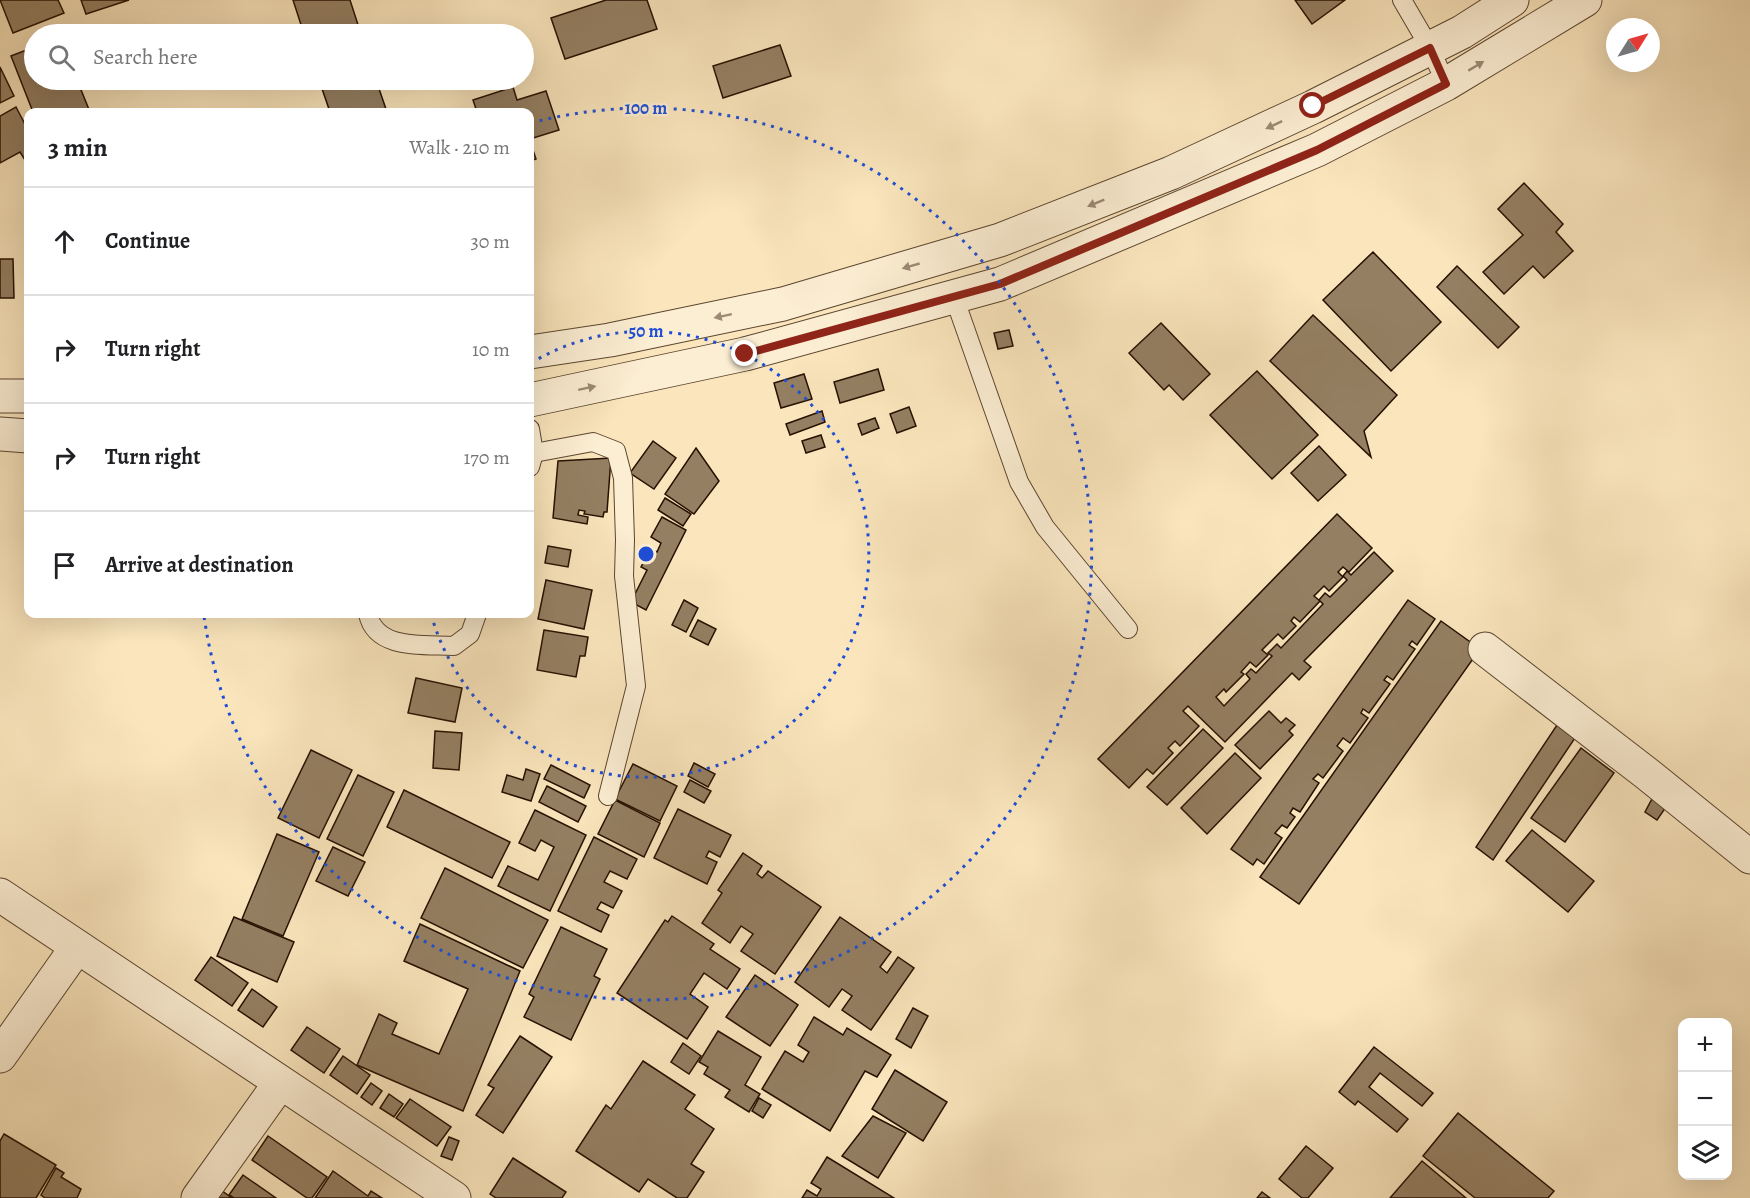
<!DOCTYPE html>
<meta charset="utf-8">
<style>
:root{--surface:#fff;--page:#f2f2f2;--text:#202124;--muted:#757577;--line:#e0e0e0}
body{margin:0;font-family:Alegreya,serif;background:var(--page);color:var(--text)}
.controls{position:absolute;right:18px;bottom:18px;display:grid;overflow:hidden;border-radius:12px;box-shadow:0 6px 24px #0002}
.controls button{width:54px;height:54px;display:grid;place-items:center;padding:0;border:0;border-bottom:2px solid var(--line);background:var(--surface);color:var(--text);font:30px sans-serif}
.compass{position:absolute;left:1606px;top:18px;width:54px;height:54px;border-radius:50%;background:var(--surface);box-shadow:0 6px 24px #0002;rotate:53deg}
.stop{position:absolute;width:18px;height:18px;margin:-14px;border:4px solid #8f2418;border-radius:50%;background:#fff}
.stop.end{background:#8f2418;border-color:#fff;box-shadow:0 2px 6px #0008}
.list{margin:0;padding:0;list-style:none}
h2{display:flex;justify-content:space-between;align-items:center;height:78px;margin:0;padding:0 24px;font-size:26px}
h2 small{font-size:20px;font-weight:400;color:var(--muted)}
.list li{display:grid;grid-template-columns:39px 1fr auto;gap:18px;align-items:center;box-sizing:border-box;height:108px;padding:0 24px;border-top:2px solid var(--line)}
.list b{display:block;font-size:22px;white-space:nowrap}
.list em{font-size:20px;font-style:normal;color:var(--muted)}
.icon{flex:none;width:33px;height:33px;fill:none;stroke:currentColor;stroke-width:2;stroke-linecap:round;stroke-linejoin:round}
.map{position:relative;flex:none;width:1750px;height:1198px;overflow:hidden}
.search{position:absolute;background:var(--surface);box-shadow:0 6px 24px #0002;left:24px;top:24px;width:510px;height:66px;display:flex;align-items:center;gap:15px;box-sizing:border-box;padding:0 21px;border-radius:33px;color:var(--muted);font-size:22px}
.panel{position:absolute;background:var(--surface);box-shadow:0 6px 24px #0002;left:24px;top:108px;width:510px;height:510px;border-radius:12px}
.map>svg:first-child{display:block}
.building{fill:#947f62;stroke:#261000;stroke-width:1.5}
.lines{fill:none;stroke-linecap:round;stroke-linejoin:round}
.service-casing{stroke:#5b452f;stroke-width:20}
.minor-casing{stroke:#5b452f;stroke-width:35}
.tertiary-casing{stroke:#5b452f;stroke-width:35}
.service{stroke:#fceed3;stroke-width:18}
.minor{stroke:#fceed3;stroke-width:33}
.tertiary{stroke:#fceed3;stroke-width:33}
.oneway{fill:#9c8a74}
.route{stroke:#8f2418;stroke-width:8}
.ring{fill:none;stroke:#1d4ed8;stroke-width:3;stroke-dasharray:3 6}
.centre{fill:#1d4ed8;stroke:#fceed3;stroke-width:3}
.ring-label{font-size:18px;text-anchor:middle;font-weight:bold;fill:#1d4ed8;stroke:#fceed3;stroke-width:4.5;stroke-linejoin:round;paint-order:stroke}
</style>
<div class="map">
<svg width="1750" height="1198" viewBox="0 0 1750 1198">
<rect width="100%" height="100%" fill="#fae5bc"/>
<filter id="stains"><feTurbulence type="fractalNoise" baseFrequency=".00333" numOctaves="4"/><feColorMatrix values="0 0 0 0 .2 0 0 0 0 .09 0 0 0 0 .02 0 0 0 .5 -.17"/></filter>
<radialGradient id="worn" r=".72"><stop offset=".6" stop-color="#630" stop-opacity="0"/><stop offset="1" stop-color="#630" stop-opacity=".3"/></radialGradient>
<g class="building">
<path d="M 0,0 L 58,0 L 64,13 L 13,33 Z"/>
<path d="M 81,0 L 129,0 L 86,14 Z"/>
<path d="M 293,0 L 350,0 L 361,34 L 304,34 Z"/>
<path d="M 606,0 L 647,0 L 657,29 L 565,59 L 551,18 Z"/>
<path d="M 1295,0 L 1345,0 L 1312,24 Z"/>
<path d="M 780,45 L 791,76 L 723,98 L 713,66 Z"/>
<path d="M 34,47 L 34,80 L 77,80 L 90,112 L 33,112 L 11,56 Z"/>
<path d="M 0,67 L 14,96 L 0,103 Z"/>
<path d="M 319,80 L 376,80 L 387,112 L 330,112 Z"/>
<path d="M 513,87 L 517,100 L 546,91 L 559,130 L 530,139 L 530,112 L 477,112 L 473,100 Z"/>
<path d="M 16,107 L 28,130 L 28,158 L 25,160 L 20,152 L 0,163 L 0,116 Z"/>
<path d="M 530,141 L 536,159 L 530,161 Z"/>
<path d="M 1524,183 L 1563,224 L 1556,232 L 1573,251 L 1544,278 L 1533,266 L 1504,294 L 1483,272 L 1523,235 L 1498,209 Z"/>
<path d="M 1373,252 L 1441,322 L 1391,371 L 1323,300 Z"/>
<path d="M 0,259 L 13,259 L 14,298 L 0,298 Z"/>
<path d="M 1457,266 L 1519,327 L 1498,348 L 1437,287 Z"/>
<path d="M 1313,315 L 1397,395 L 1364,431 L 1371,457 L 1270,361 Z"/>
<path d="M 1161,323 L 1210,374 L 1183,400 L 1169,385 L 1164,390 L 1129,353 Z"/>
<path d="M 1009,330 L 1013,346 L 998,349 L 994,333 Z"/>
<path d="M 878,369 L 884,390 L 840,403 L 834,382 Z"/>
<path d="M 1257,371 L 1318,435 L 1272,479 L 1210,415 Z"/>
<path d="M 804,374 L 812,399 L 781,408 L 774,383 Z"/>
<path d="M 909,407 L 916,426 L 897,433 L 890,414 Z"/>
<path d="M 822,411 L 825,422 L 790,435 L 786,424 Z"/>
<path d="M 875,418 L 879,428 L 862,435 L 858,424 Z"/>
<path d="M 821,435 L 825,447 L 806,453 L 802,441 Z"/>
<path d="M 653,441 L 676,458 L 654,489 L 630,473 Z"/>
<path d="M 1319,446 L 1346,475 L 1318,501 L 1291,473 Z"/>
<path d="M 696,448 L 719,481 L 694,514 L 665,494 Z"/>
<path d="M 611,458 L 607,512 L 604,512 L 603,517 L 584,514 L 585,511 L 579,510 L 578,515 L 588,517 L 587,524 L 553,518 L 558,461 Z"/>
<path d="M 665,498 L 691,514 L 683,526 L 658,510 Z"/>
<path d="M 1337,514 L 1372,548 L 1349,572 L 1343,567 L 1338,572 L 1343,577 L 1329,591 L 1324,586 L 1314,596 L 1320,601 L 1300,622 L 1294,617 L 1291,621 L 1296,626 L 1283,639 L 1278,634 L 1262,650 L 1268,655 L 1256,667 L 1250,662 L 1241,672 L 1244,674 L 1226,692 L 1224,689 L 1216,697 L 1224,706 L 1250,679 L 1246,674 L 1251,669 L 1256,673 L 1272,656 L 1268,653 L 1277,644 L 1281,648 L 1323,604 L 1319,600 L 1325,593 L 1330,597 L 1347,580 L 1343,576 L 1347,571 L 1351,575 L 1374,552 L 1393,571 L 1304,661 L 1311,667 L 1299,680 L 1292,673 L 1225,742 L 1188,706 L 1183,711 L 1199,726 L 1180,746 L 1175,741 L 1168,748 L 1173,753 L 1153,774 L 1147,769 L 1129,788 L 1098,759 Z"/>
<path d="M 662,517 L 686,530 L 646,610 L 631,602 L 647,570 L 641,567 L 651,549 L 657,552 L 661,543 L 651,537 Z"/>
<path d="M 548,546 L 571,550 L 568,567 L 545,563 Z"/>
<path d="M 546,580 L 592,590 L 584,629 L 538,619 Z"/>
<path d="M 684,600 L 698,608 L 686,632 L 672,625 Z"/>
<path d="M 1408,600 L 1435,619 L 1417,645 L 1412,641 L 1409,645 L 1415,649 L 1393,680 L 1387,676 L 1384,680 L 1390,684 L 1369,713 L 1363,709 L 1361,713 L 1368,718 L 1350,743 L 1343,738 L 1337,746 L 1343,751 L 1323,778 L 1318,774 L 1313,779 L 1319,783 L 1300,812 L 1293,808 L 1290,813 L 1295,817 L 1287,828 L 1282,825 L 1275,833 L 1282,838 L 1264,864 L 1257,859 L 1253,865 L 1231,849 Z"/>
<path d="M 698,620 L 716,629 L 708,645 L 690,636 Z"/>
<path d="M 1441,621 L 1480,649 L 1299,904 L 1260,877 Z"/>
<path d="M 544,630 L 588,637 L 585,656 L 580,656 L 576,677 L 537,670 Z"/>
<path d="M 416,678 L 462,688 L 455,722 L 408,713 Z"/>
<path d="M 1269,711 L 1281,723 L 1286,718 L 1295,725 L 1289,731 L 1293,735 L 1260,769 L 1235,745 Z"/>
<path d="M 1559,722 L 1577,735 L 1493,860 L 1476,847 Z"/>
<path d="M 1203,729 L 1223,748 L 1167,805 L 1147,787 Z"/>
<path d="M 435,731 L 462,733 L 459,770 L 433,768 Z"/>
<path d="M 1581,748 L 1614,773 L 1565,842 L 1531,818 Z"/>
<path d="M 311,750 L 352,770 L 319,838 L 278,818 Z"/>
<path d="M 1235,753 L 1261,778 L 1207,834 L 1181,808 Z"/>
<path d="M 694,763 L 715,774 L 708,787 L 688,776 Z"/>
<path d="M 633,764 L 677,786 L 660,821 L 615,799 Z"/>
<path d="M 551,765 L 590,785 L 584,798 L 544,779 Z"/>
<path d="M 526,769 L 540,774 L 531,801 L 502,792 L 507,775 L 523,780 Z"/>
<path d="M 358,775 L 394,792 L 363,856 L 327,839 Z"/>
<path d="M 690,780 L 711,791 L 704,803 L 684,792 Z"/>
<path d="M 547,786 L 586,806 L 578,822 L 539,802 Z"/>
<path d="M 404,790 L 510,842 L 492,878 L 387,827 Z"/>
<path d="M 1653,797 L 1666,807 L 1657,820 L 1645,812 Z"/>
<path d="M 615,800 L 660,823 L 644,857 L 598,834 Z"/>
<path d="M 678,809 L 731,835 L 720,857 L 709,851 L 706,857 L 717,862 L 707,884 L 654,858 Z"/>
<path d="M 535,810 L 586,835 L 550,911 L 498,886 L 508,866 L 538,880 L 554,847 L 541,840 L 535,851 L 519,843 Z"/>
<path d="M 1532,830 L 1594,881 L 1568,912 L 1506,861 Z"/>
<path d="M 277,834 L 319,852 L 283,936 L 242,919 Z"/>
<path d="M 594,837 L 637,859 L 627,879 L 610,871 L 604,882 L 622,891 L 613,908 L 601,902 L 597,909 L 609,915 L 601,932 L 558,911 Z"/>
<path d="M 333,847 L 365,862 L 348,896 L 316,881 Z"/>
<path d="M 743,853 L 762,866 L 757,874 L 762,878 L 768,871 L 821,907 L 775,974 L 741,951 L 753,934 L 741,926 L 730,943 L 702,923 L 722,893 L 718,890 Z"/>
<path d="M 445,868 L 548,920 L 523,968 L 421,918 Z"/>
<path d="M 672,916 L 714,944 L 710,949 L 740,969 L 727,989 L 704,973 L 690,994 L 708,1007 L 687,1039 L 617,993 L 665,920 L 668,922 Z"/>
<path d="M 234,917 L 294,942 L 277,982 L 217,956 Z"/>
<path d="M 840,917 L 891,952 L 880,967 L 887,973 L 898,957 L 914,968 L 871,1030 L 842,1010 L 852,996 L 842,989 L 829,1007 L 795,982 Z"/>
<path d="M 420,924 L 520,971 L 463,1111 L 357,1065 L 379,1014 L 397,1023 L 392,1034 L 439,1054 L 468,989 L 404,961 Z"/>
<path d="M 561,927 L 607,949 L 594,976 L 600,979 L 571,1040 L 524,1017 L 534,997 L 529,994 Z"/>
<path d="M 211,957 L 248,983 L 232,1006 L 195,980 Z"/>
<path d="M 755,975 L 798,1005 L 770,1046 L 726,1017 Z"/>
<path d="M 252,989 L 277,1007 L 263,1027 L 238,1010 Z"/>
<path d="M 913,1008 L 928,1016 L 911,1048 L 896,1039 Z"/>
<path d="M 814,1017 L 843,1035 L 847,1028 L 891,1055 L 877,1077 L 865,1071 L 830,1131 L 762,1089 L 785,1051 L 803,1062 L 809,1052 L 798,1045 Z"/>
<path d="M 307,1027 L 340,1049 L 324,1073 L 291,1050 Z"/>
<path d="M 718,1031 L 761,1057 L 745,1085 L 760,1094 L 749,1112 L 725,1097 L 730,1090 L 704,1074 L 708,1067 L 699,1062 Z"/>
<path d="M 520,1036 L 552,1057 L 503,1133 L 476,1115 L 494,1088 L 488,1085 Z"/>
<path d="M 683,1043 L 701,1056 L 689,1074 L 671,1062 Z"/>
<path d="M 1374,1047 L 1433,1093 L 1422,1106 L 1380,1073 L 1369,1087 L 1408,1119 L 1397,1132 L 1358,1101 L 1355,1105 L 1339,1092 Z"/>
<path d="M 343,1056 L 370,1075 L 357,1094 L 330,1075 Z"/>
<path d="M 643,1061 L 695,1095 L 685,1109 L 714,1129 L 691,1164 L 704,1172 L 687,1198 L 677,1198 L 648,1179 L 639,1192 L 576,1151 L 606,1105 L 611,1109 Z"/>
<path d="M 895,1070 L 947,1102 L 923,1141 L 872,1109 Z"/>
<path d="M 371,1083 L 382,1091 L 372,1105 L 361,1097 Z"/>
<path d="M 389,1094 L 403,1104 L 394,1117 L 380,1108 Z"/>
<path d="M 759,1098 L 771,1105 L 763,1118 L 752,1111 Z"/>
<path d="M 410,1099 L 451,1127 L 437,1146 L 396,1118 Z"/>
<path d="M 1458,1113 L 1554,1191 L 1548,1198 L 1475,1198 L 1423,1156 Z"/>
<path d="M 873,1116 L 906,1133 L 878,1178 L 842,1156 Z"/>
<path d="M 4,1134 L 56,1165 L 36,1198 L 0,1198 L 0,1141 Z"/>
<path d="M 268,1136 L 327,1177 L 312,1198 L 307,1198 L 252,1160 Z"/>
<path d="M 449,1137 L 459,1141 L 452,1160 L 441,1156 Z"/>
<path d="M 1306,1146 L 1333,1168 L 1308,1198 L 1302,1198 L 1279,1179 Z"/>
<path d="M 827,1157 L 894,1198 L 802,1198 L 807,1190 L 817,1196 L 821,1189 L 811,1183 Z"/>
<path d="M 513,1158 L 566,1192 L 562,1198 L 496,1198 L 490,1194 Z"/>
<path d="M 1422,1161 L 1466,1198 L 1390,1198 Z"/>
<path d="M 56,1168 L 64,1173 L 61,1177 L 81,1189 L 77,1198 L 45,1198 L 41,1195 Z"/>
<path d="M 333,1171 L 368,1196 L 371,1191 L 382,1198 L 315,1198 Z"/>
<path d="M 243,1175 L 276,1198 L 234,1198 L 229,1195 Z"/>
<path d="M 218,1188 L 232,1198 L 211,1198 Z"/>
<path d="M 1262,1192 L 1270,1198 L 1257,1198 Z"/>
</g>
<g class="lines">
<defs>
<g id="service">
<path d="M 1402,0 L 1430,48 L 1446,84"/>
<path d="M 954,297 L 1019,482 L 1045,527 L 1128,629"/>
<path d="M 530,429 L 534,453 L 530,467"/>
<path d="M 534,453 L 593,442 L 616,451 L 623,478 L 625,540 L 624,576 L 636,686 L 608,796"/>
<path d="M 368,614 C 376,651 425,644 454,646 L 470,634 L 477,614"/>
</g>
<g id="minor">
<path d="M 1485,649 L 1646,773 L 1750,857"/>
<path d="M 0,895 L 454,1198"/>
<path d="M 0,1056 L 77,947"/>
<path d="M 198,1198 L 280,1083"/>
</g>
<g id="tertiary">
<path d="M 530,352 L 610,340 L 783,304 L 1000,240 L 1171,173 L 1313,107 L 1462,32 L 1512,0"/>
<path d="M 0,396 L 28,396"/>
<path d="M 530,400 L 745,354 L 1000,284 L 1317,150 L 1446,84 L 1585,0"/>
<path d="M 0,434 L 28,436"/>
</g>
</defs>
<use href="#service" class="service-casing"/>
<use href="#minor" class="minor-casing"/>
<use href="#tertiary" class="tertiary-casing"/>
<use href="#service" class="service"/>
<use href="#minor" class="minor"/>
<use href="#tertiary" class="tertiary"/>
</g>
<defs><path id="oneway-solid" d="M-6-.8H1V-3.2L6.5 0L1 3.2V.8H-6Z" transform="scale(1.5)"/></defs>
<g class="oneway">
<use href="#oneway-solid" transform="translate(1476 66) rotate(-31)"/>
<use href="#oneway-solid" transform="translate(1274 125) rotate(155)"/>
<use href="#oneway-solid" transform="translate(1096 203) rotate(158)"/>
<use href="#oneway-solid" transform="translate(911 266) rotate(164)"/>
<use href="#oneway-solid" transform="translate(723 316) rotate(168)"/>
<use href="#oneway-solid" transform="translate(587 388) rotate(-12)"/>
</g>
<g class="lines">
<path class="route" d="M 745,354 L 1000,284 L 1317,150 L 1446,84 L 1430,48 L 1313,106"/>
</g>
<g class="ring">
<path d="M531 363A223 223 0 1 1 431 614"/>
<path d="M531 123A446 446 0 1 1 204 616"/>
</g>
<circle cx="646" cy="554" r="9" class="centre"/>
<g class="ring-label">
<text x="646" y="114">100 m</text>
<text x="646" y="337">50 m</text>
</g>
<rect width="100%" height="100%" filter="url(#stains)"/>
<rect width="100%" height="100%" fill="url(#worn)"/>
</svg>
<div class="controls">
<button>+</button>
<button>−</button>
<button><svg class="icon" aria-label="layers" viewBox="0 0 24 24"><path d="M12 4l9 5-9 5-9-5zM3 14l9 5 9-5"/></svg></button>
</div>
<svg class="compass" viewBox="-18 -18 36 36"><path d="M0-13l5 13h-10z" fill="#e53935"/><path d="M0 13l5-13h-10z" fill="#757577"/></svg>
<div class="stop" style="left:1313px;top:106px"></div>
<div class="stop end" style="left:745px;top:354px"></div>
<div class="search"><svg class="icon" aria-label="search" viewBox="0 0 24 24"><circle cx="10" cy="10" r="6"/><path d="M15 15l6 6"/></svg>Search here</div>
<section class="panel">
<h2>3 min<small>Walk · 210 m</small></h2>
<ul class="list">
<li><svg class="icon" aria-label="ahead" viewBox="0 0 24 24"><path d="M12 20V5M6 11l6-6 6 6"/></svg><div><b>Continue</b></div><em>30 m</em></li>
<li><svg class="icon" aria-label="right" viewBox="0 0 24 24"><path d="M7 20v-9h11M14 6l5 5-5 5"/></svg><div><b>Turn right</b></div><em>10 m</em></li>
<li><svg class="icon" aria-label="right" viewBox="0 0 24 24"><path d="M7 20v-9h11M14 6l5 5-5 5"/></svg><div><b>Turn right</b></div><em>170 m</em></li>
<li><svg class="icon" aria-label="arrive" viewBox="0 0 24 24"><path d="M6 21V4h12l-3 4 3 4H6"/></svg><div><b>Arrive at destination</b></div></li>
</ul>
</section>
</div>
